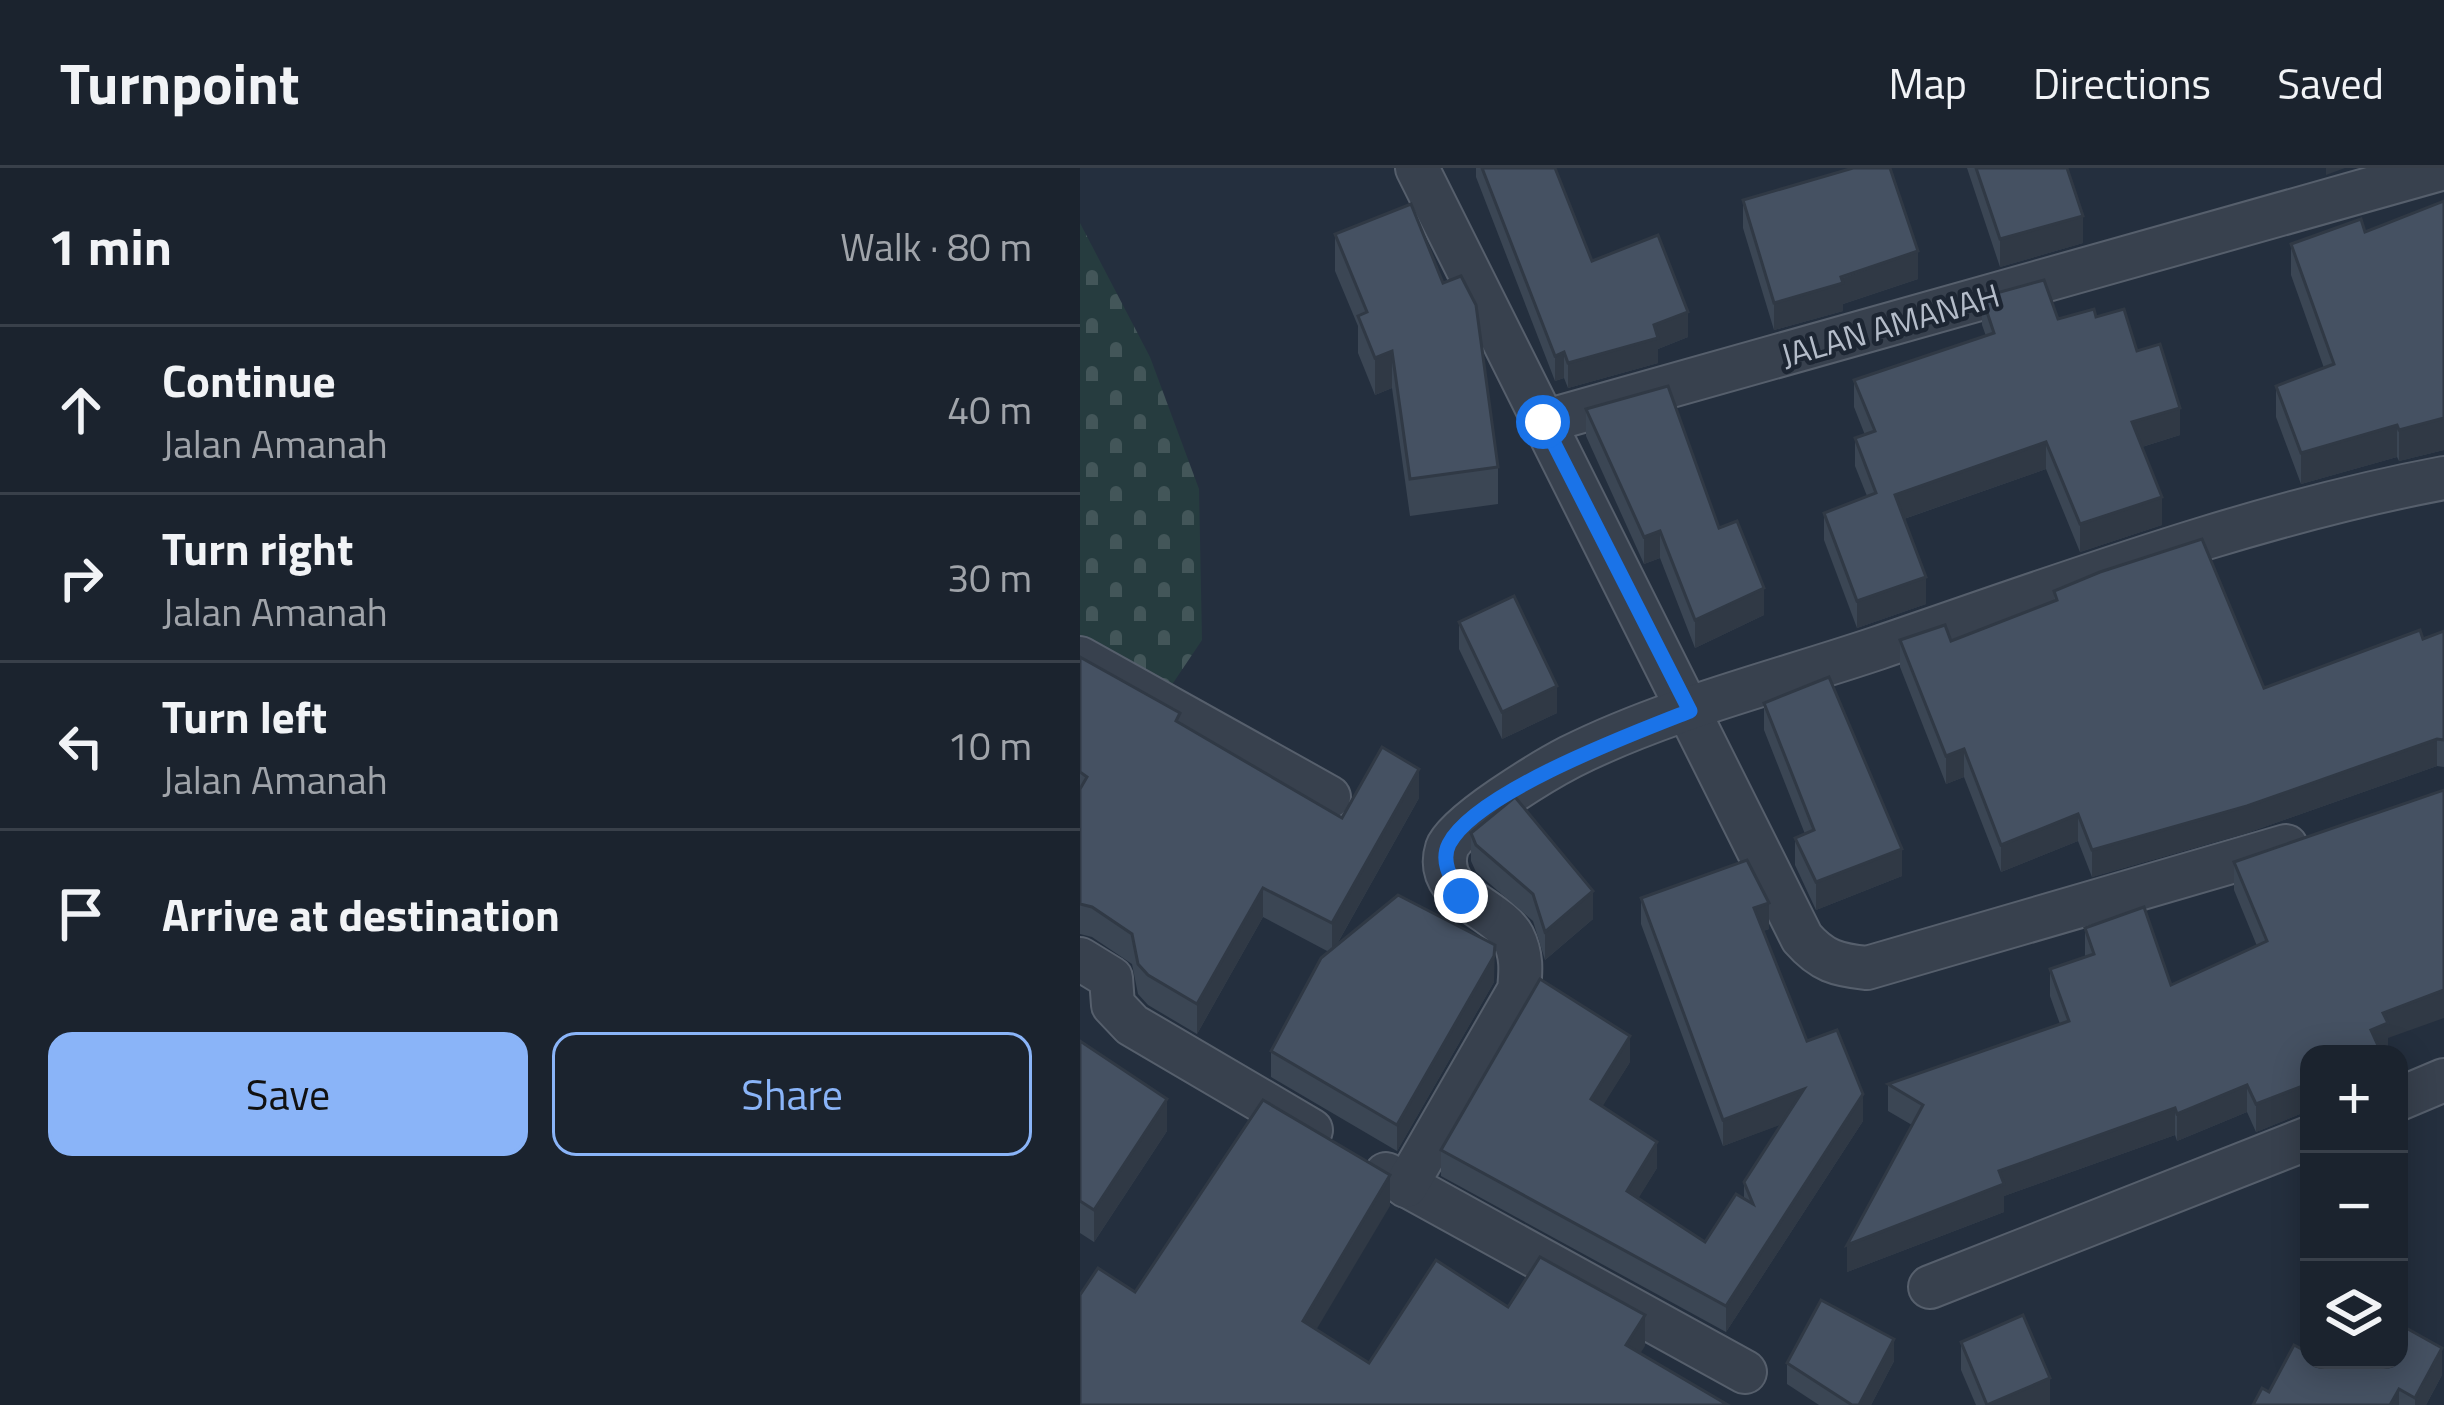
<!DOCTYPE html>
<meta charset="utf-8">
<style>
:root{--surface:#1b232e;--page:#242b36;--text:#f1f3f6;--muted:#a0a4aa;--line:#39404a;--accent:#8ab4f8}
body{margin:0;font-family:"Titillium Web",sans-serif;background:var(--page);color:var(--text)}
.controls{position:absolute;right:36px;bottom:36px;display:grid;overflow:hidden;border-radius:24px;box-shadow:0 6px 30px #0003}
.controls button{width:108px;height:108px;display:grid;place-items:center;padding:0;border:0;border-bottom:3px solid var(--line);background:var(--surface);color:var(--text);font:60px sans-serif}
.stop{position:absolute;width:36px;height:36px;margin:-27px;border:9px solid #1a73e8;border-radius:50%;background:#fff}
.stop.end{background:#1a73e8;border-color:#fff;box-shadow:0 3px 12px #0008}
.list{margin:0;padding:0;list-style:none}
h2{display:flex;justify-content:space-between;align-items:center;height:156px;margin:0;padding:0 48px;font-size:51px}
h2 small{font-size:39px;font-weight:400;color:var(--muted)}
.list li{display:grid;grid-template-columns:78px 1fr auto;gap:36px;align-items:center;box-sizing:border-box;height:168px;padding:0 48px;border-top:3px solid var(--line)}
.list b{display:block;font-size:45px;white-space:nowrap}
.list p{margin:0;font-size:39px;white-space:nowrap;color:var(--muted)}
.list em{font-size:39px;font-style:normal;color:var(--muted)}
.actions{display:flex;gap:24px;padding:36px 48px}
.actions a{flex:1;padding:27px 0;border:3px solid var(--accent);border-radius:24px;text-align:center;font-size:42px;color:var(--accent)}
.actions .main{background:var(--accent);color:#111}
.icon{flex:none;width:66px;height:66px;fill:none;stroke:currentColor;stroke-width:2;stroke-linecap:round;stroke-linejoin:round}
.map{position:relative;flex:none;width:1364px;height:1237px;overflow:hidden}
header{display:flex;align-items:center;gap:72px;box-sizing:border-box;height:168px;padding:0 60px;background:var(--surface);border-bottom:3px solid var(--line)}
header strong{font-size:57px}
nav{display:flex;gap:66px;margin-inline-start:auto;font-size:42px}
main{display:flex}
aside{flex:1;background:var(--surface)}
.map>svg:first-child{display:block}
.cemetery{fill:url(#cemetery-stones)}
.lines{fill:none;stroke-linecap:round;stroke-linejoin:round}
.street-casing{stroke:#565f6c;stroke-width:46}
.street{stroke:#38414e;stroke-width:42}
.wall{fill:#3b4654}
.shaded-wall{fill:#303945}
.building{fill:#455162;stroke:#303945;stroke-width:3}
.route{stroke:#1a73e8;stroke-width:15}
.labels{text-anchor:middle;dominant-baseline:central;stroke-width:9;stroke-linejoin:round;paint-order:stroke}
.street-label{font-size:33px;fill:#b4bcc9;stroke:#1d2633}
</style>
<header>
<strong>Turnpoint</strong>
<nav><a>Map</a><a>Directions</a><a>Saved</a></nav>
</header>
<main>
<aside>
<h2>1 min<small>Walk · 80 m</small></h2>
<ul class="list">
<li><svg class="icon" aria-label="ahead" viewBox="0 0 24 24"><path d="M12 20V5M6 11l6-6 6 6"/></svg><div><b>Continue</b><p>Jalan Amanah</p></div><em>40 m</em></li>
<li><svg class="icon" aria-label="right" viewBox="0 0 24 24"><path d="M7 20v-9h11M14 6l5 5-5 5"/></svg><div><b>Turn right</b><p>Jalan Amanah</p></div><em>30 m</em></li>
<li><svg class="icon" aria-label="left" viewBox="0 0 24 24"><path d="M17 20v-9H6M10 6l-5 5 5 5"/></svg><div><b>Turn left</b><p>Jalan Amanah</p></div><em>10 m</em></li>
<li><svg class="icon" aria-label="arrive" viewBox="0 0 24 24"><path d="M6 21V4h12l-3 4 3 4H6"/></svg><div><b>Arrive at destination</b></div></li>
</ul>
<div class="actions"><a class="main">Save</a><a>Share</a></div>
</aside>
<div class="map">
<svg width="1364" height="1237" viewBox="0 0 1364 1237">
<defs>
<pattern id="cemetery-stones" width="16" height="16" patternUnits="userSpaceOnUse" patternTransform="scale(3)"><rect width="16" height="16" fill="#263c3f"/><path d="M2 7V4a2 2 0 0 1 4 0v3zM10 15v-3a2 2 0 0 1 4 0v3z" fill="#435659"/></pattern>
</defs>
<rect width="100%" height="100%" fill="#242f3e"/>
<path class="cemetery" d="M 0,55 L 70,189 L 119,321 L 122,472 L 83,530 L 0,489 Z"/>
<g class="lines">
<defs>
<g id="street">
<path d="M 337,0 L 722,770 C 742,793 757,797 787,800 L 1206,678"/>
<path d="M 463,254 L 1364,0"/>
<path d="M 0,490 L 249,629"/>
<path d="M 0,791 L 31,810 L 33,837 L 52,857 L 231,962"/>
<path d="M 1319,931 L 1364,912"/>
<path d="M 306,1006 L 665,1204"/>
<path d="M 326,1018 L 439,822 C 441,802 442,787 433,769 C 417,739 352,728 367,680 C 375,656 465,602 490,589 C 586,541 697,514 798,480 C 983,417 1172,346 1364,310"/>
<path d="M 850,1119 L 1229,970"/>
</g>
</defs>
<use href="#street" class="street-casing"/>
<use href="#street" class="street"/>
</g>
<g class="wall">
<path d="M 396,0 L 475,0 L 512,93 L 608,169 L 578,181 L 578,195 L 488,220 L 484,210 L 475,213 L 396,9 Z"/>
<path d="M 887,0 L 987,0 L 1003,75 L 920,99 Z"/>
<path d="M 663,32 L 838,111 L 763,136 L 763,143 L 694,162 L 663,60 Z"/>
<path d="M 1364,33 L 1364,282 L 1319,293 L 1317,289 L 1221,316 L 1196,249 L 1196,218 L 1244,200 L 1211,107 L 1211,76 L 1285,64 Z"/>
<path d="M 255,66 L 418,299 L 418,336 L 330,348 L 312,220 L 295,227 L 278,185 L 278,158 L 255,103 Z"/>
<path d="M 902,129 L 978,151 L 1016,149 L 1057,183 L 1100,267 L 1062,279 L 1082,357 L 1000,384 L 966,301 L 824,351 L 846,436 L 777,460 L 744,372 L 744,345 L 787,328 L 775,298 L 775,270 L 785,267 L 774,239 L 774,212 L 906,168 L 902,157 Z"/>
<path d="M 506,241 L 639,360 L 684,447 L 615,480 L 580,390 L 564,396 L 506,268 Z"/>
<path d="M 974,423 L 1184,520 L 1364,463 L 1364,599 L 1357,598 L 1167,665 L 1012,709 L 998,673 L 921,704 L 884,609 L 866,616 L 820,499 L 820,472 L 871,473 L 974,433 Z"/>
<path d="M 379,454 L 477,545 L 422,571 L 379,481 Z"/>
<path d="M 0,489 L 100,555 L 262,650 L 339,630 L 256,778 L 414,814 L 317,983 L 191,909 L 191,883 L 249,784 L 183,749 L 117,866 L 68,837 L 58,826 L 52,796 L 12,769 L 0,766 Z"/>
<path d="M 684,535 L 822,708 L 736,742 L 715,697 L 715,670 L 725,666 L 684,562 Z"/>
<path d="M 391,665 L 513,751 L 465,792 L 453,753 L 396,704 L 391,693 Z"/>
<path d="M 1154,694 L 1308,870 L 1308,882 L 1300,886 L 1229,886 L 1229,947 L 1220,946 L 1176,964 L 1167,944 L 1097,973 L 1095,967 L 924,1028 L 924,1044 L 767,1104 L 832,957 L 808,943 L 808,916 L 980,856 L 970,828 L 970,801 L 1005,789 L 1005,760 L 1091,817 L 1177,778 L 1154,722 Z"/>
<path d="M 561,730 L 689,761 L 683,763 L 727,873 L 783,953 L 646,1164 L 361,1008 L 361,982 L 550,894 L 522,938 L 577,1000 L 558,1030 L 625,1074 L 664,1031 L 664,1014 L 701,956 L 643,978 L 561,756 Z"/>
<path d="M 0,873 L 87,963 L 14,1074 L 0,1065 Z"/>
<path d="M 881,1174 L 970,1237 L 896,1237 L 881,1202 Z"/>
<path d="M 814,1193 L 791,1237 L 739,1237 L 707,1216 L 707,1195 Z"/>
<path d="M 1257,1199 L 1362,1207 L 1346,1237 L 1173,1237 L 1189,1224 Z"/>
</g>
<g class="shaded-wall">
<path d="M 1246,0 L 1265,0 L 1246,7 Z"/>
<path d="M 1003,48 L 1003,75 L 920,99 L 920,71 Z"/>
<path d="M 838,83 L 838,111 L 763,136 L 763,143 L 694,162 L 694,135 Z"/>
<path d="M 608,144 L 608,169 L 578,181 L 578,195 L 488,220 L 488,195 Z"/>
<path d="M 312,183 L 312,220 L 295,227 L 295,190 Z"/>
<path d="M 484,184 L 484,210 L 475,213 L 475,188 Z"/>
<path d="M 1100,240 L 1100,267 L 1052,282 L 1052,254 Z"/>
<path d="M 1364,250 L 1364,282 L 1319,293 L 1319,262 Z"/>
<path d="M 1317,257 L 1317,289 L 1221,316 L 1221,285 Z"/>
<path d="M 966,274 L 966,301 L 815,354 L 815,327 Z"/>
<path d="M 1082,329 L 1082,357 L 1000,384 L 1000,356 Z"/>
<path d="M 580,363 L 580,390 L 564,396 L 564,369 Z"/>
<path d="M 846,409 L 846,436 L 777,460 L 777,433 Z"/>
<path d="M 684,420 L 684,447 L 615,480 L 615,452 Z"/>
<path d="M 477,518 L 477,545 L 422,571 L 422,544 Z"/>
<path d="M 1357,571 L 1357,598 L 1167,665 L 1012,709 L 1012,682 Z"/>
<path d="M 884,581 L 884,609 L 866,616 L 866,588 Z"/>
<path d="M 339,601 L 339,630 L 252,785 L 252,755 Z"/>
<path d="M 998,646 L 998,673 L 921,704 L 921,677 Z"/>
<path d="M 822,681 L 822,708 L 736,742 L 736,714 Z"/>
<path d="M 183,720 L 183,749 L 117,866 L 117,836 Z"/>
<path d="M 513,723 L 513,751 L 465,792 L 465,764 Z"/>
<path d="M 689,735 L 689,761 L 674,766 L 674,740 Z"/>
<path d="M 415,777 L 414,814 L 317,983 L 317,957 Z"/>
<path d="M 1364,822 L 1364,850 L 1308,870 L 1308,882 L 1300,886 L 1289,886 L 1291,862 L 1303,845 Z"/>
<path d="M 550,868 L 550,894 L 511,957 L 511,931 Z"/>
<path d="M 1167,917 L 1167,944 L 1097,973 L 1097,946 Z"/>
<path d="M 1220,919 L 1220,946 L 1176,964 L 1176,936 Z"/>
<path d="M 724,921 L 724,948 L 643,978 L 643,952 Z"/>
<path d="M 783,926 L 783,953 L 646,1164 L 646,1138 Z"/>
<path d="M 87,931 L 87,963 L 14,1074 L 14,1042 Z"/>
<path d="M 1095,940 L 1095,967 L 924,1028 L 924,1044 L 767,1104 L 767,1077 L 919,1003 Z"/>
<path d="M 577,974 L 577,1000 L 547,1049 L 547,1023 Z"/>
<path d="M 310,1007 L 310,1038 L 223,1184 L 223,1153 Z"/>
<path d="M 565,1147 L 565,1178 L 546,1208 L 546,1177 Z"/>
<path d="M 814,1171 L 814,1193 L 791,1237 L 779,1237 Z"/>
<path d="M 1362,1180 L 1362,1207 L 1346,1237 L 1335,1237 L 1335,1230 Z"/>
<path d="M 970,1210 L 970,1237 L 907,1237 Z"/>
<path d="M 1319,1221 L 1319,1237 L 1310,1237 Z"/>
</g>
<g class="building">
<path d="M 402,0 L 475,0 L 512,93 L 578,67 L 608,144 L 574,157 L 578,170 L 488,195 L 484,184 L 475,188 Z"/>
<path d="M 773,0 L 810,0 L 838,83 L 761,109 L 763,115 L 694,135 L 663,32 Z"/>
<path d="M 896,0 L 987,0 L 1003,48 L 920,71 Z"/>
<path d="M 1364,33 L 1364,250 L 1319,262 L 1317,257 L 1221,285 L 1196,218 L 1254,196 L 1211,76 L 1281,51 L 1285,64 Z"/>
<path d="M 331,36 L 363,115 L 381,108 L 396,137 L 418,299 L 330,311 L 312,183 L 295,190 L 278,148 L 287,144 L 255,66 Z"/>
<path d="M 964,112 L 978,151 L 1014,141 L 1016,149 L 1044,141 L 1057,183 L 1080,176 L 1100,240 L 1052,254 L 1082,329 L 1000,356 L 966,274 L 815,327 L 846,409 L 777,433 L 744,345 L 796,325 L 775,270 L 795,263 L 774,212 L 914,165 L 902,129 Z"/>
<path d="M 588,218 L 639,360 L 657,353 L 684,420 L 615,452 L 580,363 L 564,369 L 506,241 Z"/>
<path d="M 1122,371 L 1184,520 L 1340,462 L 1343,471 L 1364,463 L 1364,572 L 1357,571 L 1167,638 L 1012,682 L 998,646 L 921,677 L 884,581 L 866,588 L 820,472 L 865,457 L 871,473 L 977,432 L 974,423 L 1020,404 Z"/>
<path d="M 434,428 L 477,518 L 422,544 L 379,454 Z"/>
<path d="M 0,489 L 100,545 L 96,553 L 262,650 L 302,579 L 339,601 L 252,755 L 183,720 L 117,836 L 68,807 L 58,796 L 52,766 L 12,739 L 0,736 L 0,621 L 7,609 L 0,604 Z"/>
<path d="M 749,509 L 822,681 L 736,714 L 715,670 L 734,662 L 684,535 Z"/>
<path d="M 1364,622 L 1364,822 L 1303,845 L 1308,855 L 1291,862 L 1300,882 L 1289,886 L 1229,886 L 1229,920 L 1220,919 L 1176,936 L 1167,917 L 1097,946 L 1095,940 L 919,1003 L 924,1016 L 767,1077 L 843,937 L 808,916 L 989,853 L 970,801 L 1014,786 L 1005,760 L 1064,739 L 1091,817 L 1187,773 L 1154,694 Z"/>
<path d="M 435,629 L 513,723 L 465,764 L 453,726 L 396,677 L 391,665 Z"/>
<path d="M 667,692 L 689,735 L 674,740 L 727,873 L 757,862 L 783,926 L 646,1138 L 361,982 L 460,811 L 550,868 L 511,931 L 577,974 L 547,1023 L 625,1074 L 656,1026 L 673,1036 L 664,1014 L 724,921 L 643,952 L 561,730 Z"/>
<path d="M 318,727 L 415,777 L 414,788 L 317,957 L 191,883 L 241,790 Z"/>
<path d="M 0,873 L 87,931 L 14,1042 L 0,1033 Z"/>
<path d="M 183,932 L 310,1007 L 223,1153 L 289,1195 L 356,1092 L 428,1139 L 460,1089 L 565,1147 L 546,1177 L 648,1237 L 0,1237 L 0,1127 L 18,1100 L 55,1124 Z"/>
<path d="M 741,1132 L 814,1171 L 779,1237 L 772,1237 L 707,1195 Z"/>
<path d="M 943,1147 L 970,1210 L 907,1237 L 881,1174 Z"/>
<path d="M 1319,1156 L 1362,1180 L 1335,1230 L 1319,1221 L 1310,1237 L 1173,1237 L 1182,1220 L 1189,1224 L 1214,1177 L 1229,1185 L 1229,1192 L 1243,1192 L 1257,1199 L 1261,1192 L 1319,1192 Z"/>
</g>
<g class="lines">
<path class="route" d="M 381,728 C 372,712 360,694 369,676 C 396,624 554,565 610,543 L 463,254"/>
</g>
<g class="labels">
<g class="street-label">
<text transform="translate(810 157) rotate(-16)">JALAN AMANAH</text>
</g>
</g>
</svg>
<div class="controls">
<button>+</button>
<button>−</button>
<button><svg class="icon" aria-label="layers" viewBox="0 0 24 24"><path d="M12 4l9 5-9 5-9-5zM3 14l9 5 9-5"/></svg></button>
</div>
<div class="stop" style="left:463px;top:254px"></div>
<div class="stop end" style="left:381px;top:728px"></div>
</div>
</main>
